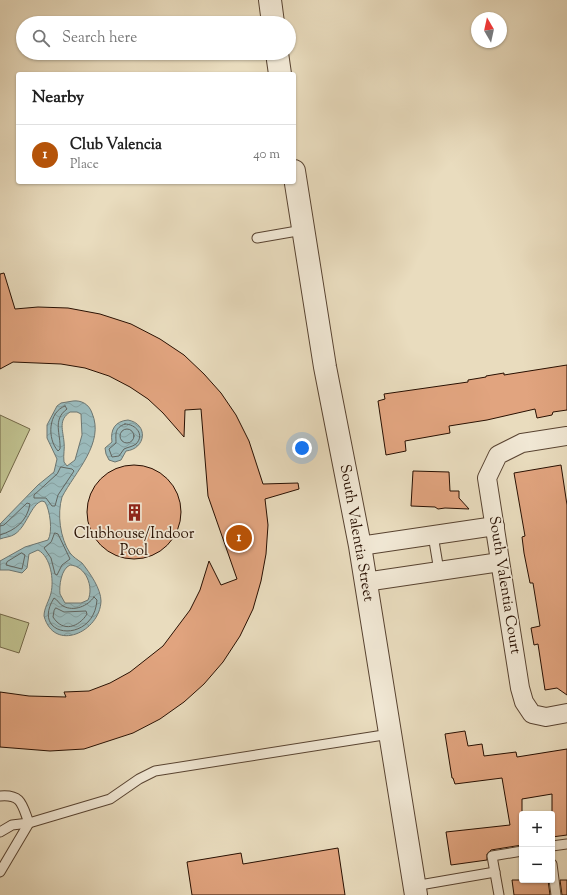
<!DOCTYPE html>
<meta charset="utf-8">
<style>
:root{--surface:#fff;--page:#f2f2f2;--text:#222;--muted:#767676;--line:#e0e0e0;--accent:#b45309}
body{margin:0;font-family:"Sorts Mill Goudy",serif;background:var(--page);color:var(--text)}
.controls{position:absolute;right:12px;bottom:12px;display:grid;overflow:hidden;border-radius:4px;box-shadow:0 1px 3px #0004}
.controls button{width:36px;height:36px;display:grid;place-items:center;padding:0;border:0;border-bottom:1px solid var(--line);background:var(--surface);color:var(--text);font:20px sans-serif}
.compass{position:absolute;left:471px;top:12px;width:36px;height:36px;border-radius:50%;background:var(--surface);box-shadow:0 1px 3px #0004;rotate:351deg}
.you{position:absolute;left:302px;top:448px;width:14px;height:14px;margin:-10px;border:3px solid #fff;border-radius:50%;background:#1a73e8;box-shadow:0 0 0 6px #1a73e833}
.badge{display:grid;place-items:center;width:26px;height:26px;border-radius:50%;background:var(--accent);color:#fff;font-size:13px;font-weight:700}
.pin{position:absolute;translate:-50% -50%;border:2px solid #fff;box-shadow:0 1px 4px #0006}
.list{margin:0;padding:0;list-style:none}
h2{display:flex;justify-content:space-between;align-items:center;height:52px;margin:0;padding:0 16px;font-size:17px}
h2 small{font-size:13px;font-weight:400;color:var(--muted)}
.list li{display:grid;grid-template-columns:26px 1fr auto;gap:12px;align-items:center;box-sizing:border-box;height:60px;padding:0 16px;border-top:1px solid var(--line)}
.list b{display:block;font-size:15px;white-space:nowrap}
.list p{margin:0;font-size:13px;white-space:nowrap;color:var(--muted)}
.list em{font-size:13px;font-style:normal;color:var(--muted)}
.icon{flex:none;width:22px;height:22px;fill:none;stroke:currentColor;stroke-width:2;stroke-linecap:round;stroke-linejoin:round}
.map{position:relative;flex:none;width:567px;height:895px;overflow:hidden}
.search{position:absolute;background:var(--surface);box-shadow:0 1px 3px #0004;left:16px;top:16px;width:280px;height:44px;display:flex;align-items:center;gap:10px;box-sizing:border-box;padding:0 14px;border-radius:22px;color:var(--muted);font-size:15px}
.panel{position:absolute;background:var(--surface);box-shadow:0 1px 3px #0004;left:16px;top:72px;width:280px;height:112px;border-radius:4px}
.map>svg:first-child{display:block}
.park{fill:#bebe8c;stroke:#736747}
.water{fill:url(#water-waves);stroke:#6c7570;fill-rule:evenodd}
.lines{fill:none;stroke-linecap:round;stroke-linejoin:round}
.shore{stroke:#61645e;stroke-width:1}
.building{fill:#e1a47f;stroke:#281002}
.service-casing{stroke:#584331;stroke-width:11}
.minor-casing{stroke:#584331;stroke-width:20}
.tertiary-casing{stroke:#584331;stroke-width:24}
.service{stroke:#f1e8d5;stroke-width:9}
.minor{stroke:#f1e8d5;stroke-width:18}
.tertiary{stroke:#f1e8d5;stroke-width:22}
.labels{text-anchor:middle;dominant-baseline:central;stroke-width:3.5;stroke-linejoin:round;paint-order:stroke}
.street-label{font-size:15px;fill:#281002;stroke:#f1e8d5}
.poi-label{font-size:15px;fill:#281002;stroke:#f1e8d5}
</style>
<div class="map">
<svg width="567" height="895" viewBox="0 0 567 895">
<defs>
<pattern id="water-waves" width="16" height="10" patternUnits="userSpaceOnUse"><rect width="16" height="10" fill="#9ab9ba"/><path d="M0 5q4-4 8 0t8 0" fill="none" stroke="#859e9e"/></pattern>
</defs>
<rect width="100%" height="100%" fill="#e9dcbe"/>
<filter id="stains"><feTurbulence type="fractalNoise" baseFrequency=".005" numOctaves="4"/><feColorMatrix values="0 0 0 0 .2 0 0 0 0 .09 0 0 0 0 .02 0 0 0 .5 -.17"/></filter>
<radialGradient id="worn" r=".72"><stop offset=".6" stop-color="#630" stop-opacity="0"/><stop offset="1" stop-color="#630" stop-opacity=".3"/></radialGradient>
<g class="park">
<path d="M 0,415 L 30,429 L 0,493 Z"/>
<path d="M 0,614 L 29,623 L 19,653 L 0,647 Z"/>
</g>
<g class="water">
<path d="M 73,401 C 81,400 89,404 92,413 C 105,443 75,472 62,497 C 57,514 60,538 70,553 C 73,557 78,560 82,563 C 90,573 101,589 101,601 C 100,632 54,653 44,616 C 44,608 49,601 51,593 C 54,580 51,557 38,550 L 29,554 L 27,568 L 22,573 L 9,570 L 0,570 L 0,561 L 25,547 L 48,540 C 53,532 50,510 45,502 L 42,501 C 31,504 27,526 15,534 C 11,537 5,537 0,539 L 0,524 L 38,485 L 54,472 L 57,459 L 47,438 L 47,425 L 57,406 L 61,403 ZM 70,412 L 77,412 L 81,414 L 82,435 L 75,460 L 67,466 L 64,462 C 63,455 65,448 64,442 C 63,430 58,420 70,412 ZM 70,565 C 86,566 94,587 88,600 L 81,603 L 65,603 L 60,594 C 59,586 61,569 70,565 Z"/>
<path d="M 128,420 C 149,424 146,449 126,451 L 121,460 L 115,462 L 109,460 L 106,454 L 105,448 L 112,442 C 110,430 115,421 128,420 Z"/>
</g>
<g class="lines">
<g class="shore">
<path d="M 65,406 L 67,409 C 52,420 61,434 60,449 L 58,451 C 47,439 48,412 65,406 Z"/>
<path d="M 125,424 C 136,424 145,435 136,444 C 132,447 128,447 124,449 L 119,456 L 112,457 L 109,449 L 116,443 C 116,434 114,428 125,424 Z"/>
<circle cx="127" cy="436" r="7"/>
<path d="M 61,467 L 72,469 L 74,471 L 58,495 L 55,506 L 52,506 L 46,498 L 34,498 L 34,495 L 57,474 Z"/>
<path d="M 0,526 L 4,525 L 27,503 L 30,504 C 27,521 16,530 0,535"/>
<path d="M 55,533 L 58,534 L 70,559 L 62,565 L 57,575 L 55,574 L 51,558 L 44,548 L 51,542 Z"/>
<path d="M 22,553 L 25,555 L 22,569 L 6,565 L 7,562 Z"/>
<path d="M 94,597 L 97,600 C 94,645 29,638 54,598 C 58,600 59,604 63,606 C 74,612 88,606 94,597 Z"/>
<path d="M 56,608 L 64,612 L 86,611 L 87,614 C 79,627 63,633 53,617 L 54,611 Z"/>
</g>
</g>
<g class="building">
<path d="M 4,273 L 15,309 L 38,307 L 68,308 L 100,314 L 131,324 L 160,339 L 184,355 L 204,374 L 221,393 L 236,415 L 249,441 L 263,484 L 298,483 L 299,489 L 265,499 L 268,525 L 266,554 L 261,581 L 253,609 L 240,636 L 223,662 L 204,684 L 184,702 L 160,719 L 133,733 L 84,749 L 50,751 L 0,747 L 0,692 L 29,696 L 66,697 L 64,692 L 89,691 L 110,683 L 130,672 L 163,646 L 190,610 L 200,590 L 209,561 L 221,585 L 237,579 L 208,496 L 201,409 L 185,410 L 184,437 L 163,413 L 148,399 L 130,387 L 109,376 L 85,368 L 61,364 L 13,362 L 0,369 L 0,274 Z"/>
<path d="M 567,365 L 567,410 L 553,412 L 552,415 L 537,418 L 535,409 L 487,420 L 449,426 L 450,433 L 405,441 L 406,451 L 386,455 L 378,401 L 385,399 L 384,394 L 468,382 L 468,380 L 486,377 L 486,376 L 504,373 L 504,375 Z"/>
<path d="M 561,465 L 567,505 L 567,695 L 557,688 L 545,690 L 538,644 L 534,645 L 531,628 L 540,626 L 533,583 L 530,583 L 524,553 L 522,537 L 525,536 L 514,473 Z"/>
<circle cx="134" cy="512" r="47"/>
<path d="M 413,471 L 449,472 L 450,491 L 459,491 L 459,498 L 469,509 L 445,508 L 438,509 L 435,507 L 411,506 Z"/>
<path d="M 465,731 L 468,746 L 482,744 L 484,756 L 516,752 L 517,757 L 567,749 L 567,835 L 552,837 L 552,794 L 522,799 L 522,845 L 491,850 L 487,854 L 487,860 L 451,865 L 446,832 L 510,825 L 502,778 L 455,784 L 453,778 L 452,778 L 445,734 Z"/>
<path d="M 338,848 L 345,895 L 192,895 L 187,862 L 241,853 L 243,864 Z"/>
<path d="M 512,880 L 548,880 L 550,895 L 514,895 Z"/>
<path d="M 560,880 L 567,880 L 567,895 L 562,895 Z"/>
</g>
<g class="lines">
<defs>
<g id="service">
<path d="M 257,238 L 303,230"/>
<path d="M 433,535 L 439,571"/>
<path d="M 0,796 C 22,794 22,805 29,823"/>
<path d="M 0,832 L 12,825 L 29,823 L 110,799 L 139,779 L 155,771 L 390,734"/>
<path d="M 552,846 L 567,844"/>
<path d="M 552,864 L 556,895"/>
<path d="M 0,872 L 29,823"/>
<path d="M 414,886 L 495,872"/>
<path d="M 499,895 L 492,856 L 522,851"/>
</g>
<g id="minor">
<path d="M 567,436 L 522,443 L 498,455 L 487,478 L 520,688 L 524,702 L 532,714 L 546,717 L 567,713"/>
<path d="M 360,546 L 495,526"/>
<path d="M 365,582 L 500,562"/>
</g>
<g id="tertiary">
<path d="M 270,0 L 273,23"/>
<path d="M 277,53 L 280,74"/>
<path d="M 294,171 L 325,367 L 360,546 L 416,895"/>
</g>
</defs>
<use href="#service" class="service-casing"/>
<use href="#minor" class="minor-casing"/>
<use href="#tertiary" class="tertiary-casing"/>
<use href="#service" class="service"/>
<use href="#minor" class="minor"/>
<use href="#tertiary" class="tertiary"/>
</g>
<defs>
<symbol id="building-bare" viewBox="-9 -9 18 18"><path d="M-4-6H4V6H1V3H-1V6H-4ZM-2.5-4.3h1.7v1.8h-1.7ZM.8-4.3h1.7v1.8H.8ZM-2.5-1h1.7V.8h-1.7ZM.8-1h1.7V.8H.8Z" fill="#8f2418" stroke="#f1e8d5" stroke-width="2.5" paint-order="stroke"/></symbol>
</defs>
<g fill-rule="evenodd">
<use href="#building-bare" x="122" y="500" width="25" height="25"/>
</g>
<g class="labels">
<g class="street-label">
<text transform="translate(356 533) rotate(80)">South Valentia Street</text>
<text transform="translate(504 585) rotate(81)">South Valentia Court</text>
</g>
<g class="poi-label">
<text x="134" y="534">Clubhouse/Indoor<tspan x="134" dy="17">Pool</tspan></text>
</g>
</g>
<rect width="100%" height="100%" filter="url(#stains)"/>
<rect width="100%" height="100%" fill="url(#worn)"/>
</svg>
<div class="controls">
<button>+</button>
<button>−</button>
</div>
<svg class="compass" viewBox="-18 -18 36 36"><path d="M0-13l5 13h-10z" fill="#e53935"/><path d="M0 13l5-13h-10z" fill="#767676"/></svg>
<div class="you"></div>
<div class="pin badge" style="left:239px;top:538px">1</div>
<div class="search"><svg class="icon" aria-label="search" viewBox="0 0 24 24"><circle cx="10" cy="10" r="6"/><path d="M15 15l6 6"/></svg>Search here</div>
<section class="panel">
<h2>Nearby<small></small></h2>
<ul class="list">
<li><span class="badge">1</span><div><b>Club Valencia</b><p>Place</p></div><em>40 m</em></li>
</ul>
</section>
</div>
